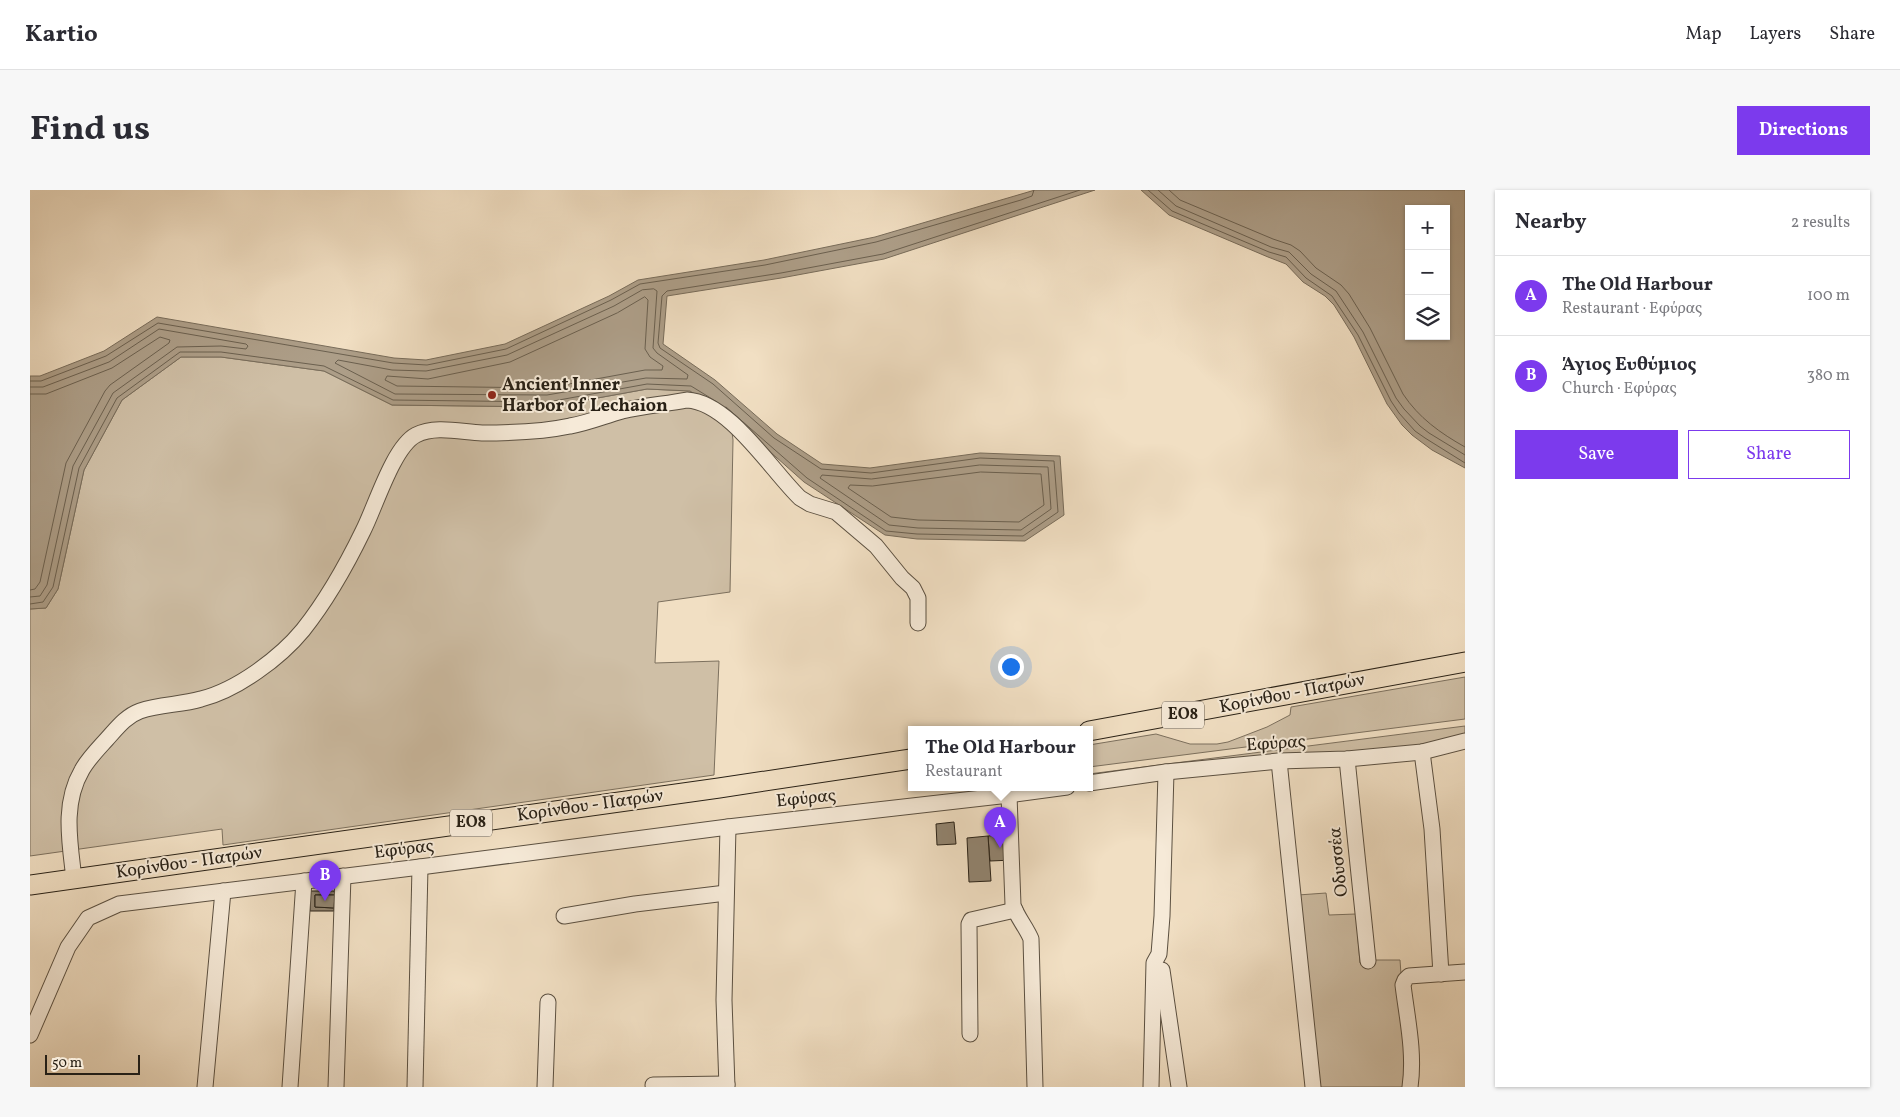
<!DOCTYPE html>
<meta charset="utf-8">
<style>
:root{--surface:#fff;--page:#f7f7f7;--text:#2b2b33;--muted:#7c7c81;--line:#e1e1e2;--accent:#7c3aed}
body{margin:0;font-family:Vollkorn,serif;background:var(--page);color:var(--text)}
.controls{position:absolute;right:15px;top:15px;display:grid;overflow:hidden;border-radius:0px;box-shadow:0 1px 4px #0004}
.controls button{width:45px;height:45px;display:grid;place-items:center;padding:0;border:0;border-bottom:1px solid var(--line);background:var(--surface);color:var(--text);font:25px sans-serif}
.scale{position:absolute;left:15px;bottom:12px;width:95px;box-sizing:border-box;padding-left:5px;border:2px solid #292116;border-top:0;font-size:14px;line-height:18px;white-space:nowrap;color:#292116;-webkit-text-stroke:4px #f6ead8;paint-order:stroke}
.you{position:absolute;left:980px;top:476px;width:18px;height:18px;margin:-12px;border:4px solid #fff;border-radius:50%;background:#1a73e8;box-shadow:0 0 0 8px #1a73e833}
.badge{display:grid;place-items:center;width:32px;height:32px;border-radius:50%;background:var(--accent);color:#fff;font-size:16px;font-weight:700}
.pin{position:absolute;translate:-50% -41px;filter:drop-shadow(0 1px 2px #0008)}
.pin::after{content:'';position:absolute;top:26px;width:18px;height:15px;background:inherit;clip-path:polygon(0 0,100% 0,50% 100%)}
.popup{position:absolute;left:878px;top:536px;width:185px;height:65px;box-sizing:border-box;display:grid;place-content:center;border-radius:0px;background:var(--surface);filter:drop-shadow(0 1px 4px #0005);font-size:16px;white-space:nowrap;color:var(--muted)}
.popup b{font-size:19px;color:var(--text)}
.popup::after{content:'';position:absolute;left:50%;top:100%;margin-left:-10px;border:10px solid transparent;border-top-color:var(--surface)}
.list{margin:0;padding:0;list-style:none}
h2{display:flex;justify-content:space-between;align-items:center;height:65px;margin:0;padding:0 20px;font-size:21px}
h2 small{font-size:16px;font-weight:400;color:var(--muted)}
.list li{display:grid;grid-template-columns:32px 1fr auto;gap:15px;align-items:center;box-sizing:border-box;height:80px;padding:0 20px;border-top:1px solid var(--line)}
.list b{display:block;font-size:19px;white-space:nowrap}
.list p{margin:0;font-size:16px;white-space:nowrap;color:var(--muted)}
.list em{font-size:16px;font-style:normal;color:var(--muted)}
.actions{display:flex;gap:10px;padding:15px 20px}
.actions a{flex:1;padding:11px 0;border:1px solid var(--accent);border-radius:0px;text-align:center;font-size:18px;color:var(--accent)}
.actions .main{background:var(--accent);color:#fff}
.icon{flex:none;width:28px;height:28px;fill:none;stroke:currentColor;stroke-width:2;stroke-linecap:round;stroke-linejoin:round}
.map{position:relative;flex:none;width:1435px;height:897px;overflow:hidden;border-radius:0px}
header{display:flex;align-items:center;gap:30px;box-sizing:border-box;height:70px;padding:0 25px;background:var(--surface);border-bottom:1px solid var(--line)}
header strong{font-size:24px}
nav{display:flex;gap:28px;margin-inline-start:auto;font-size:18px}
.intro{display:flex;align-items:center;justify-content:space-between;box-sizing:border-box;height:120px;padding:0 30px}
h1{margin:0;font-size:35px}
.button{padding:12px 22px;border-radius:0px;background:var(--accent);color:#fff;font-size:18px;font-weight:700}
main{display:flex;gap:30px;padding:0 30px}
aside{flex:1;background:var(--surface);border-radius:0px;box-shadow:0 1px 4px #0004}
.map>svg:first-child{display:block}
.green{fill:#cfbfa6;stroke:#7c705e}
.water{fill:#ad9e88;stroke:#786c5a;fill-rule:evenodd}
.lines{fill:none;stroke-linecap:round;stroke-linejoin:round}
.shore{stroke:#6b604f;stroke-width:1}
.building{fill:#918470;stroke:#292116}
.minor-casing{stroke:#5b5041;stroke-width:17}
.major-casing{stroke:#292116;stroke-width:21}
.minor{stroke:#f6ead8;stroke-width:15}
.major{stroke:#f1dfc3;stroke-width:19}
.poi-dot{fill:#8f2418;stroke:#f6ead8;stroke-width:2}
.labels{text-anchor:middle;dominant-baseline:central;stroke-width:4;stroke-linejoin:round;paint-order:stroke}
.shield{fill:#f6ead8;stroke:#665d50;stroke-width:1}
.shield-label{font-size:16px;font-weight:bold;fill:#292116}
.poi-label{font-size:18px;font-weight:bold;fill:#292116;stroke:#f6ead8;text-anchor:start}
.street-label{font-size:18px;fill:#292116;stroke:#f6ead8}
</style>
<header>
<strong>Kartio</strong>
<nav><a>Map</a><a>Layers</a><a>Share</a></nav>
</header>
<div class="intro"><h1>Find us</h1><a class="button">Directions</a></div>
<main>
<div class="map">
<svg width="1435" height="897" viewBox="0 0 1435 897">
<rect width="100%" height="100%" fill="#f1dfc3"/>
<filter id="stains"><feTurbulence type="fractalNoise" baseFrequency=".004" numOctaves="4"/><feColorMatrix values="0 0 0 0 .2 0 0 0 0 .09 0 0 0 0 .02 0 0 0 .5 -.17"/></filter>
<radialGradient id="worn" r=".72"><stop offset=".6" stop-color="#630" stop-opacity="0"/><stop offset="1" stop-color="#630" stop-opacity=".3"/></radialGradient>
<g class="green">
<path d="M 151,167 L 191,167 L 294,181 L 362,215 L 518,217 L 617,199 L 660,201 L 700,226 L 703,250 L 700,402 L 628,412 L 625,473 L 689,471 L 684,585 L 193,655 L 192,639 L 0,666 L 0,419 L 16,418 L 28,399 L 54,280 L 92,210 Z"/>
<path d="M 1435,487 L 1435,529 L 1059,577 L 1059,555 L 1126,544 L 1160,554 L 1187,554 L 1198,552 L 1237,537 L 1260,525 L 1261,517 Z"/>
<path d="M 1435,536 L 1435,545 L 1395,555 L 1059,589 L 1059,584 Z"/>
<path d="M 1296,703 L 1299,725 L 1326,724 L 1330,773 L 1344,770 L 1370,770 L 1379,897 L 1288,897 L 1268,705 Z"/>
</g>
<g class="water">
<path d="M 1005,0 L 1065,0 L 854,69 L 751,88 L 637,106 L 633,154 L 685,190 L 747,244 L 792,274 L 840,278 L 950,263 L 1030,266 L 1034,325 L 995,351 L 887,349 L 855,345 L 774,292 L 700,226 L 660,201 L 617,199 L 518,217 L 362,215 L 294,181 L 191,167 L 151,167 L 92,210 L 54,280 L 28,399 L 16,418 L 0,419 L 0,186 L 10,186 L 74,161 L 127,127 L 364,168 L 396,170 L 475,154 L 579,106 L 608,90 L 734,70 L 845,47 Z"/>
<path d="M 1111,0 L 1435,0 L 1435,278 L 1402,260 L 1382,245 L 1372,235 L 1357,214 L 1324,147 L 1304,115 L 1295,106 L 1273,92 L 1256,74 L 1238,67 L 1139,25 ZM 1379,19 L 1416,19 L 1416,146 L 1379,146 Z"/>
</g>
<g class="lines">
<g class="shore">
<path d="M 1118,0 L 1142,21 L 1239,62 L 1256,67 L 1276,88 L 1302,106 L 1328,145 L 1361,211 L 1369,223 L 1385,241 L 1395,248 L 1435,273"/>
<path d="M 1128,0 L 1146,16 L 1241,57 L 1259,62 L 1281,84 L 1306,101 L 1333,142 L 1366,208 L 1374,219 L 1390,236 L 1399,243 L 1435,265"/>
<path d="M 1139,0 L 1150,10 L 1243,49 L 1261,55 L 1270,61 L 1286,78 L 1311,95 L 1319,104 L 1340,138 L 1373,204 C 1389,228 1410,243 1435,257"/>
<path d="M 624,99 L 627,101 L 623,158 L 627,163 L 658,185 L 657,189 L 616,188 L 517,205 L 365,204 L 305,173 L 308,170 L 362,180 L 396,181 L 477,165 L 584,116 L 612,100 Z"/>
<path d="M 615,107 L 618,110 L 615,159 L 620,167 L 633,176 L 632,180 L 615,180 L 517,198 L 367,196 L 355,190 L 357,186 L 398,189 L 480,172 L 587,123 Z"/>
<path d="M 0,191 L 11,191 L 76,166 L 128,133 L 363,173 L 397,175 L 476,159 L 581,110 L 610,94 L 735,75 L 846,52 L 991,10 L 1002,6 L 1004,0"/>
<path d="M 0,197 L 13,197 L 79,172 L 129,139 L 216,154 L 218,156 L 216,159 L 191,156 L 147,157 L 83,203 L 43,276 L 17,395 L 10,406 L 0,407"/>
<path d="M 0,204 L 16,204 L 82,178 L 130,147 L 140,150 L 139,153 L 80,195 L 75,201 L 36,273 L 10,392 L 5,399 L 0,400"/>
<path d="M 696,217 L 777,288 L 856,341 L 887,344 L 993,346 L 1028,322 L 1024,271 L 950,268 L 841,283 L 791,279 L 744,248 L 683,194 L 630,158 L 628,153 L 632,106 L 637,101 L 751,83 L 853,64 L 1050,0"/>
<path d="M 950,275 L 1018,277 L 1021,319 L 991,340 L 888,338 L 859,335 L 790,288 L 792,285 L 841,289 Z"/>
<path d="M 951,282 L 1011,284 L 1014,315 L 989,332 L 888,330 L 861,327 L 818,298 L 820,295 L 842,296 Z"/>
<path d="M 0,414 L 13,412 L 23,397 L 49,278 L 87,208 L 150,162 L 191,162 L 294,176 L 363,210 L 518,212 L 617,194 L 661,196 L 687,212"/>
</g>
</g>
<g class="building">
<path d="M 924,632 L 926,654 L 907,655 L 906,634 Z"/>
<path d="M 980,644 L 983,670 L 960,671 L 958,646 Z"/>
<path d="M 958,646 L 961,691 L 939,692 L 937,648 Z"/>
<path d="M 280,701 L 304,701 L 305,705 L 285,705 L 285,717 L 304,718 L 304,721 L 280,721 Z"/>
<path d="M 285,705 L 305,705 L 304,718 L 285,717 Z"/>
</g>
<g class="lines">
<defs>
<g id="minor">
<path d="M 1392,562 L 1402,639 L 1411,784"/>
<path d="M 1317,569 L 1338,771"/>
<path d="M 1249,571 L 1283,897"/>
<path d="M 1059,593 L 1136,582 L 1249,571 L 1317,569 L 1392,562 L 1435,551"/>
<path d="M 979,605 L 983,715 C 987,727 996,737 1001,749 L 1005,897"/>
<path d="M 44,689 C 40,653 32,614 52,580 C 58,569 68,559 77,549 C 87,538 96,526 110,521 C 130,514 151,515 171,509 C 207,500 250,468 273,440 C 296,411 317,374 333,341 C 345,318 363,257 386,245 C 405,235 431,242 452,243 C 481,243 512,242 540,236 C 558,233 574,226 592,221 C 613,216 636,214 657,210 C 699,212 741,280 770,308 L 780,314 L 806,322 L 846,356 L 872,388 L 883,398 L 888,408 L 888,433"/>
<path d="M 534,726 L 605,714 L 696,703"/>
<path d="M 1132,780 L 1149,897"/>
<path d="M 940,844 L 939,734 L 941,730 L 985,720"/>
<path d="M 0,845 L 38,757 L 58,728 L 89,714 L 390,677 L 698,637 L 979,605 L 1037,597"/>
<path d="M 623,895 L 697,894"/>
<path d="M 175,897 L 193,701"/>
<path d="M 260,897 L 274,691"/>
<path d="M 306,897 L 313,686"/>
<path d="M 385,897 L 390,677"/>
<path d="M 515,897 L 518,812"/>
<path d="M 697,897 L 694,810 L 698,637"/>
<path d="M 1121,897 L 1124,773 L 1129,764 L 1132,726 L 1136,582"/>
<path d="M 1380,897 C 1385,863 1377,828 1373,795 L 1375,790 L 1379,786 L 1435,782"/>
</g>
<g id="major">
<path d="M 1059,541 L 1435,472"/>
<path d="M 0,695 L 689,598 L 881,569"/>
</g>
</defs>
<use href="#minor" class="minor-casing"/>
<use href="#major" class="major-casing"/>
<use href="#minor" class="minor"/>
<use href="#major" class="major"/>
</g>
<circle class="poi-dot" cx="462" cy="205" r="5"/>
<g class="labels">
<g class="shield">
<rect x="1132" y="511.5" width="42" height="27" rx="4"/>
<rect x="420" y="619.5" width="42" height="27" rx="4"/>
</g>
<g class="shield-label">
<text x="1153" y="525">ΕΟ8</text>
<text x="441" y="633">ΕΟ8</text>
</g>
<g class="poi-label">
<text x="472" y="195">Ancient Inner<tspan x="472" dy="21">Harbor of Lechaion</tspan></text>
</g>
<g class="street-label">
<text transform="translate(1262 504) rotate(-11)">Κορίνθου - Πατρών</text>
<text transform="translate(1246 554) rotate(-4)">Εφύρας</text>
<text transform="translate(776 609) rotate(-6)">Εφύρας</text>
<text transform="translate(560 616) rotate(-8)">Κορίνθου - Πατρών</text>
<text transform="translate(374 660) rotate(-7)">Εφύρας</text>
<text transform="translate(1309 672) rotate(-96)">Οδυσσέα</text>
<text transform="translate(159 673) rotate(-8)">Κορίνθου - Πατρών</text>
</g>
</g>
<rect width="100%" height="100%" filter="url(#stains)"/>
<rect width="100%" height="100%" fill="url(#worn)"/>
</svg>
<div class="controls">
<button>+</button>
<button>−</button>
<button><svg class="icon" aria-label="layers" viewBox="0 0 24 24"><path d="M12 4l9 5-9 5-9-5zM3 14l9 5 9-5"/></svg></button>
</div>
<div class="scale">50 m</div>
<div class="you"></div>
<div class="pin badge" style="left:970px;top:658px">A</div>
<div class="popup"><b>The Old Harbour</b>Restaurant</div>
<div class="pin badge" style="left:295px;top:711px">B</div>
</div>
<aside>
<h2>Nearby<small>2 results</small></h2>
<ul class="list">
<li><span class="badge">A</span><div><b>The Old Harbour</b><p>Restaurant · Εφύρας</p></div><em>100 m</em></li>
<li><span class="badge">B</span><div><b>Άγιος Ευθύμιος</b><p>Church · Εφύρας</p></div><em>380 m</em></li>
</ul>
<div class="actions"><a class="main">Save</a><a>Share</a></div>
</aside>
</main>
